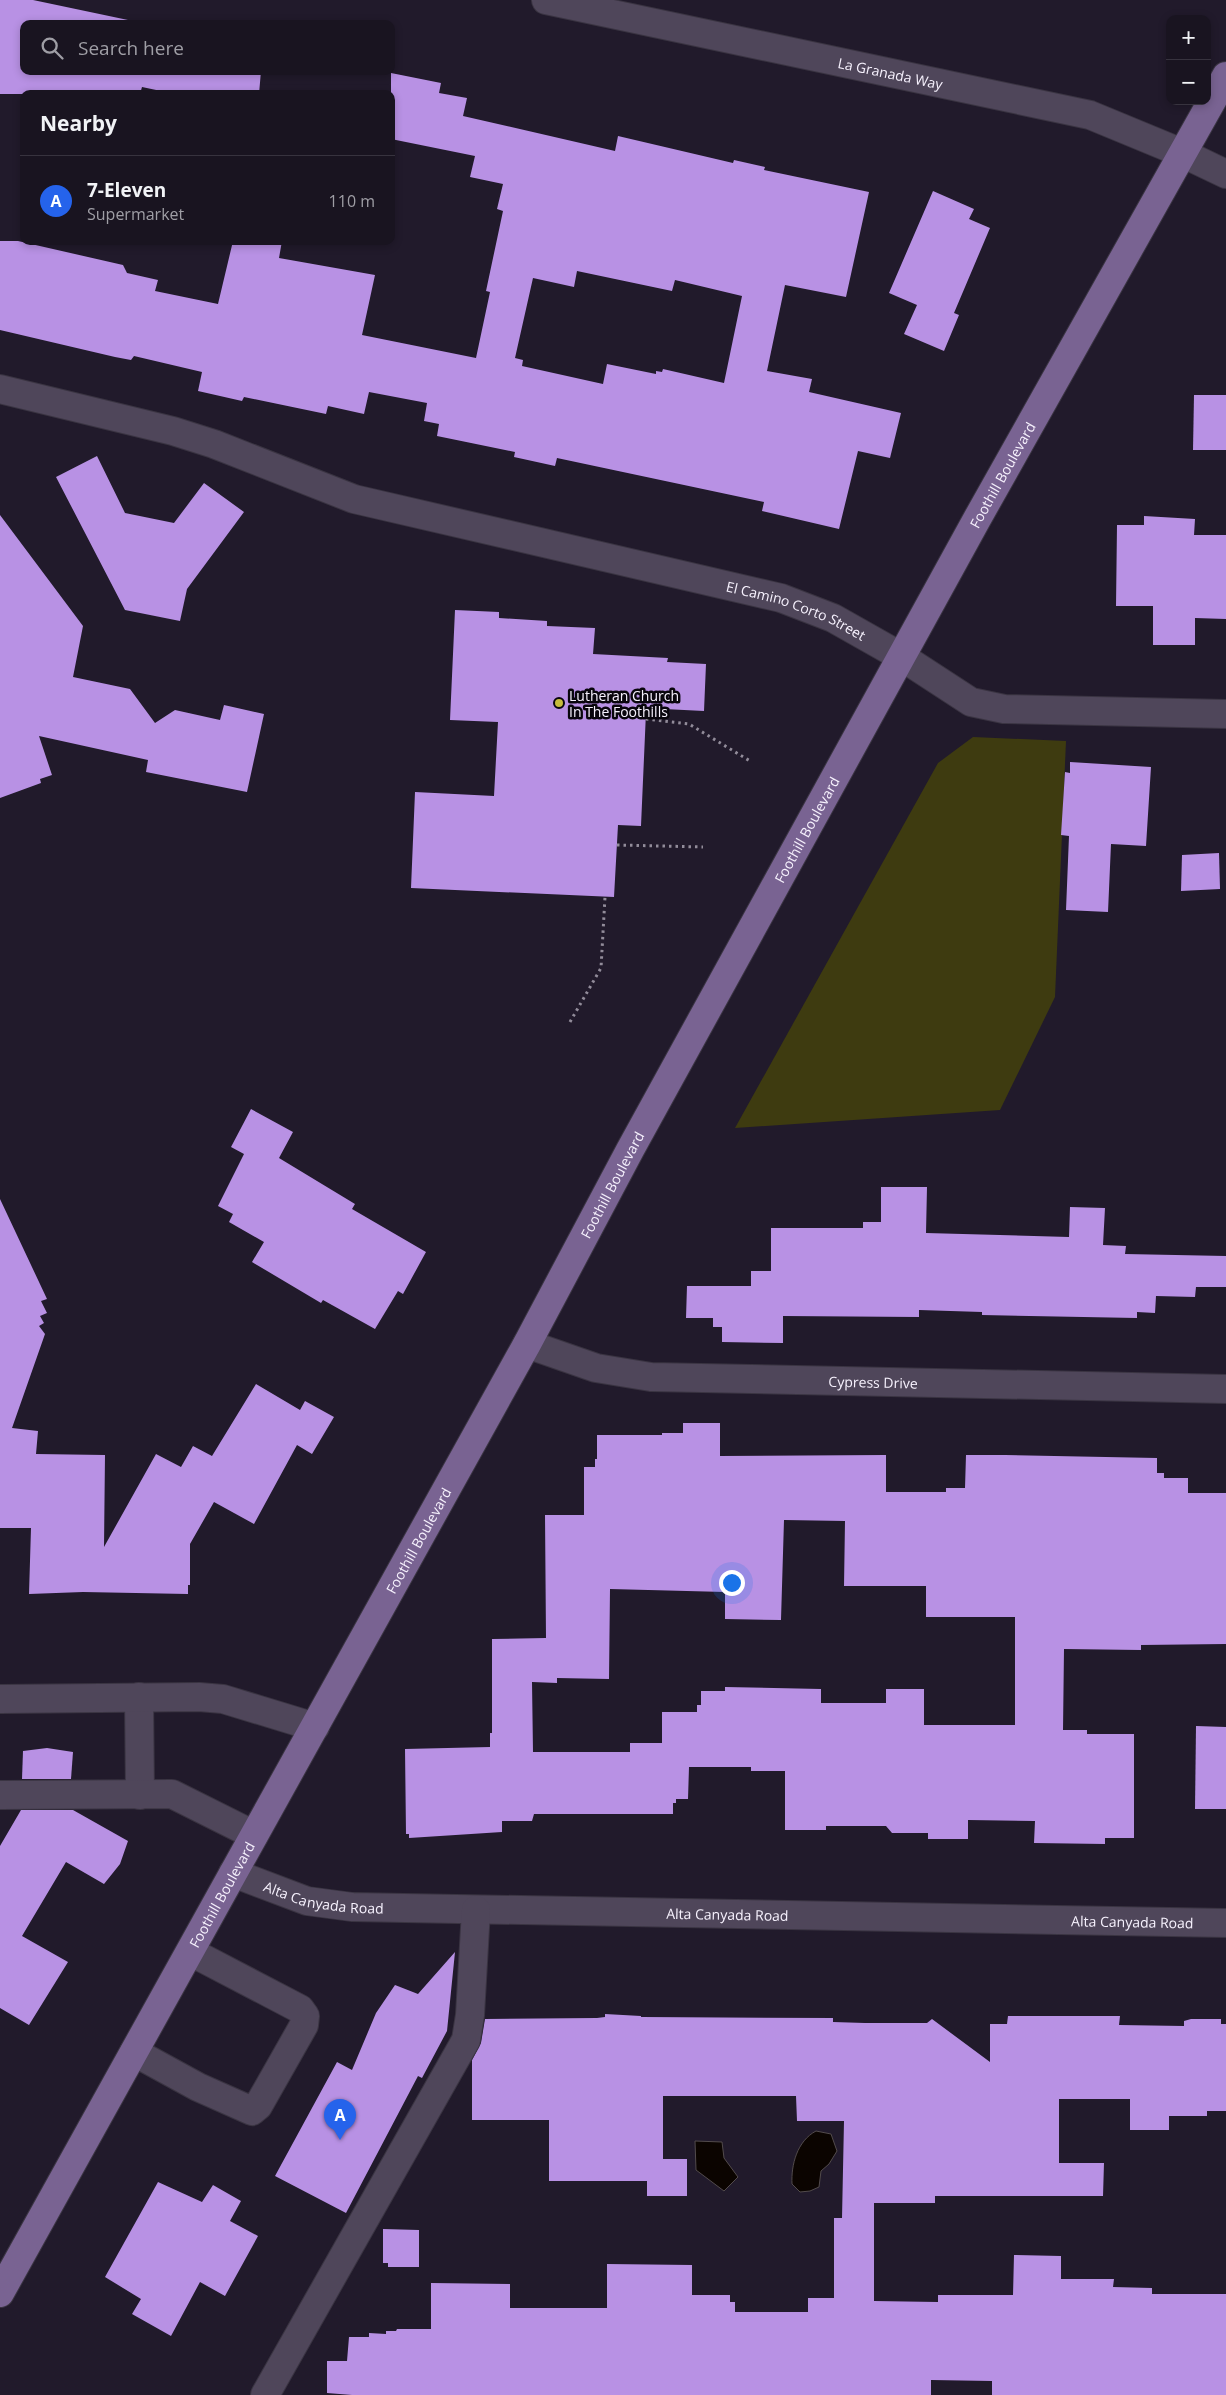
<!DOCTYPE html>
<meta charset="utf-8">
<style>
:root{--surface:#191420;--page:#26212d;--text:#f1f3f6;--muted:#9f9ea5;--line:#37333e;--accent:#2563eb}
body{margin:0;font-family:"Open Sans",sans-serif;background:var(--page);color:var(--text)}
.controls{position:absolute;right:15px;top:15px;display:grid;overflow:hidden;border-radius:10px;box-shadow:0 2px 8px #0003}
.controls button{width:45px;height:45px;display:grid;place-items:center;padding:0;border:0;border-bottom:1px solid var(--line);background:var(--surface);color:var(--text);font:25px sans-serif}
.you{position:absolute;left:731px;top:1582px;width:18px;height:18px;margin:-12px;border:4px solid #fff;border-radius:50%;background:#1a73e8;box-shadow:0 0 0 8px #1a73e833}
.badge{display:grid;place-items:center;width:32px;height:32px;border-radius:50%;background:var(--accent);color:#fff;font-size:16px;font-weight:700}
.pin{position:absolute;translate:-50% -41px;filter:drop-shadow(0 1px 2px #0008)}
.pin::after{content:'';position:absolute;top:26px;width:18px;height:15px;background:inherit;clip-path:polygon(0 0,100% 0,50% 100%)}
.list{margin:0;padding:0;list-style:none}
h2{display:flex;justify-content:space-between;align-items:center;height:65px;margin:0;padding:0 20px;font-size:21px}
h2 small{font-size:16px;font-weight:400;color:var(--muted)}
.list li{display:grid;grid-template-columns:32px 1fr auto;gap:15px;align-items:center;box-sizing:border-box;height:90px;padding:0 20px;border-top:1px solid var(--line)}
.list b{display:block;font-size:19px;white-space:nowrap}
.list p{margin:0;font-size:16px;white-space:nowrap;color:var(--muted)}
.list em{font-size:16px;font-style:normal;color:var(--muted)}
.icon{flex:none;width:28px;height:28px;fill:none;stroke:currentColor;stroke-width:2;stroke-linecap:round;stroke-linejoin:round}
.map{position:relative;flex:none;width:1226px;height:2395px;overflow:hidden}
.search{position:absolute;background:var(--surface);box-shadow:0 2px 8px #0003;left:20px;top:20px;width:375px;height:55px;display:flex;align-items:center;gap:12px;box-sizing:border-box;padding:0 18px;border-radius:10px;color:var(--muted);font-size:19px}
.panel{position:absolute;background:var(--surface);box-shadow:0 2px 8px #0003;left:20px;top:90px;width:375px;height:155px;border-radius:10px}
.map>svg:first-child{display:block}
.green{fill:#3e3b10}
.water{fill:#0b0400;stroke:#524b4c}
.building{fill:#b891e4;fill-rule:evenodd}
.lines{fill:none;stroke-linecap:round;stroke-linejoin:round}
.minor-casing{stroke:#3a3442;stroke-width:30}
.major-casing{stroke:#3a3442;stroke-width:30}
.path{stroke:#928c9a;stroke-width:3;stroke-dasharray:2.5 4;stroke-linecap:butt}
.minor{stroke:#4f465a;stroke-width:28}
.major{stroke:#796392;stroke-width:28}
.poi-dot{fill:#c6bc3c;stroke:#09060d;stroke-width:2}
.labels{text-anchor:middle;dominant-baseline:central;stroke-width:5;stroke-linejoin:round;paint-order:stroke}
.street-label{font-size:14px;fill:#f6f1fd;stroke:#09060d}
.poi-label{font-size:14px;fill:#f6f1fd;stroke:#09060d;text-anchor:start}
</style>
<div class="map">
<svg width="1226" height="2395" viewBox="0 0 1226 2395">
<rect width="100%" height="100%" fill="#211a2b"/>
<path class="green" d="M 973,737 L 1066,741 L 1055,997 L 1000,1110 L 735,1128 L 938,763 Z"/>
<g class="water">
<path d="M 816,2131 L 831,2134 L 837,2151 L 829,2164 L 821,2171 L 819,2187 L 810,2191 L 800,2192 L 792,2184 C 791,2165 797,2141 816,2131 Z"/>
<path d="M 695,2141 L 722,2142 L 724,2158 L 738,2177 L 724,2191 L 696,2170 Z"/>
</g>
<g class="building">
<path d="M 0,0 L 33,0 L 147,24 L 24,24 L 24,71 L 261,71 L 259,94 L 175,94 L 142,87 L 140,94 L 0,94 Z"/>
<path d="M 391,73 L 441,83 L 439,93 L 467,98 L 463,116 L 615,151 L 618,136 L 733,163 L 734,160 L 765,167 L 764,170 L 869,192 L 846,297 L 785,285 L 767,371 L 812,379 L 809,392 L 901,413 L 890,458 L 858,451 L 839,529 L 762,511 L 764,502 L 557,458 L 555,466 L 514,457 L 515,452 L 437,436 L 439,424 L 424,421 L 427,403 L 369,392 L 364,414 L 328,406 L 326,414 L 244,397 L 242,401 L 198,391 L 202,372 L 134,356 L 131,360 L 115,357 L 0,330 L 0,241 L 18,241 L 123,265 L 127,273 L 158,280 L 155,291 L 218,304 L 233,241 L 282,241 L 279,258 L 375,275 L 362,335 L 476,358 L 490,292 L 486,291 L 503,211 L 497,209 L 503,184 L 470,177 L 475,156 L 391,139 ZM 577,271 L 672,291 L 675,280 L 742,296 L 724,383 L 663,369 L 662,372 L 656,371 L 656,374 L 607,364 L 603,384 L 522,366 L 523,360 L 515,358 L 533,278 L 574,287 Z"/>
<path d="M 933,191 L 974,209 L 969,219 L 990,228 L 954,313 L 959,315 L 944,351 L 904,334 L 917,305 L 889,293 Z"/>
<path d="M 1194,395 L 1226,395 L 1226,450 L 1193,450 Z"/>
<path d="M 97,456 L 125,513 L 174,523 L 204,483 L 244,512 L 187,589 L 180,621 L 125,610 L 56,477 Z"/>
<path d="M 0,515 L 83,626 L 73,677 L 130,689 L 155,723 L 175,710 L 220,720 L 224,705 L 264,714 L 247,792 L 146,772 L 148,760 L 39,736 L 52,775 L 40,779 L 41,783 L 0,798 Z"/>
<path d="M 1144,516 L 1195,519 L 1194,535 L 1226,535 L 1226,619 L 1195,618 L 1195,645 L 1153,645 L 1153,606 L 1116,606 L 1117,525 L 1144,525 Z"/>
<path d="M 455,610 L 499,612 L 499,618 L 547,621 L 547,626 L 595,628 L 593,654 L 668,658 L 667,662 L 706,664 L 704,711 L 664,709 L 664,713 L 646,712 L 641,826 L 618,825 L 614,897 L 411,888 L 415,792 L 494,796 L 498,722 L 450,720 Z"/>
<path d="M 1070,762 L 1151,767 L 1146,846 L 1111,844 L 1108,912 L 1066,910 L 1069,836 L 1061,835 L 1065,772 L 1070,773 Z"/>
<path d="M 1219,853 L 1220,889 L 1181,891 L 1182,855 Z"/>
<path d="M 251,1109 L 293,1132 L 279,1158 L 355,1204 L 352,1209 L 426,1252 L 403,1294 L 398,1291 L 375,1329 L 323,1300 L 321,1303 L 252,1262 L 264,1242 L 229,1222 L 233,1214 L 218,1206 L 244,1154 L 231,1147 Z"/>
<path d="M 881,1187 L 927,1187 L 926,1233 L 1069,1237 L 1070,1207 L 1105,1208 L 1103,1245 L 1126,1246 L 1125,1254 L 1226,1256 L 1226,1287 L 1196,1287 L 1195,1297 L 1156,1296 L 1155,1313 L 1137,1312 L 1137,1318 L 982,1315 L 982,1312 L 919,1310 L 919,1317 L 783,1316 L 783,1343 L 722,1342 L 722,1327 L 713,1327 L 713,1318 L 686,1318 L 687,1286 L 751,1286 L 751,1271 L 771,1271 L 771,1228 L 863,1228 L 863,1222 L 881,1222 Z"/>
<path d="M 0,1199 L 47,1299 L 41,1301 L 47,1313 L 40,1316 L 44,1323 L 39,1326 L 45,1334 L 12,1428 L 38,1431 L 36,1454 L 105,1455 L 104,1547 L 156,1454 L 181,1467 L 193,1446 L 212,1456 L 256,1384 L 300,1410 L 305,1401 L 334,1417 L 312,1454 L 297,1445 L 254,1524 L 214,1502 L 190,1544 L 190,1585 L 188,1585 L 188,1594 L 83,1592 L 29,1594 L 31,1528 L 0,1528 Z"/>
<path d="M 683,1423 L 720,1423 L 720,1456 L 886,1455 L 886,1492 L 946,1492 L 946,1488 L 965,1488 L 966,1455 L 1005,1455 L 1157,1458 L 1157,1473 L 1164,1473 L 1164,1478 L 1188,1478 L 1188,1493 L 1226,1493 L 1226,1644 L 1141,1645 L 1141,1650 L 1064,1649 L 1063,1730 L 1087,1730 L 1087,1734 L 1134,1734 L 1134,1838 L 1105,1838 L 1105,1844 L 1034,1843 L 1035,1821 L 968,1820 L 968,1839 L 928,1839 L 928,1833 L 892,1833 L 886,1826 L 826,1826 L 826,1830 L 785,1830 L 785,1771 L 751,1771 L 751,1767 L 689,1767 L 688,1799 L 676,1799 L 676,1803 L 673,1803 L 673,1814 L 534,1814 L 532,1821 L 502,1821 L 502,1832 L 409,1838 L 409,1834 L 406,1834 L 405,1749 L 490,1747 L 490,1733 L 492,1733 L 492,1639 L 546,1638 L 545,1515 L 584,1515 L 584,1467 L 595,1467 L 595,1459 L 597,1459 L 597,1435 L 662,1435 L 662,1433 L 683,1433 ZM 784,1520 L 845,1521 L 844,1586 L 926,1586 L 926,1617 L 1015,1617 L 1015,1725 L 924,1725 L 924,1689 L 886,1689 L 886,1703 L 821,1703 L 821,1689 L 725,1687 L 725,1691 L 701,1691 L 701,1705 L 697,1705 L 697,1712 L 662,1712 L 662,1743 L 630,1743 L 630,1752 L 533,1752 L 532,1682 L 557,1683 L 557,1678 L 609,1679 L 610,1589 L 725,1592 L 725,1619 L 781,1620 Z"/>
<path d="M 1196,1726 L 1226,1727 L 1226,1809 L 1195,1809 Z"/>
<path d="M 47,1748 L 73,1752 L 71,1779 L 22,1779 L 23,1751 Z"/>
<path d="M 21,1810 L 73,1810 L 128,1841 L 120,1864 L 104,1884 L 66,1862 L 22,1936 L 68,1962 L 29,2025 L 0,2008 L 0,1846 Z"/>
<path d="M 455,1952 L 447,2031 L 422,2078 L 418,2076 L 346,2213 L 275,2176 L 337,2062 L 352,2070 L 376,2013 L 395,1985 L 418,1994 Z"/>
<path d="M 605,2014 L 641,2016 L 641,2017 L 833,2018 L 833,2022 L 865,2023 L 927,2023 L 932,2019 L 990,2062 L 990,2024 L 1007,2024 L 1008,2016 L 1120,2016 L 1119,2025 L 1184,2026 L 1184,2021 L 1191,2019 L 1221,2019 L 1221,2024 L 1226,2024 L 1226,2111 L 1207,2111 L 1207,2116 L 1169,2116 L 1169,2130 L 1130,2130 L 1130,2099 L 1059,2099 L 1059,2163 L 1104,2163 L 1103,2196 L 935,2196 L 935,2203 L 874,2203 L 874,2301 L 938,2302 L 938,2295 L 1013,2295 L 1014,2255 L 1061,2256 L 1061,2279 L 1114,2279 L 1113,2287 L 1152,2288 L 1152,2294 L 1226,2294 L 1226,2395 L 992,2395 L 992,2381 L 931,2380 L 931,2395 L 352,2395 L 327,2393 L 327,2361 L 347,2361 L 349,2337 L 369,2337 L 369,2333 L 386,2334 L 386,2331 L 396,2331 L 397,2329 L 431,2329 L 431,2283 L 510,2284 L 510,2308 L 607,2308 L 607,2264 L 692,2265 L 692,2295 L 730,2295 L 730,2302 L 735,2302 L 735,2312 L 808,2312 L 808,2298 L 834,2298 L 834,2218 L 842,2218 L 844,2121 L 797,2121 L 796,2096 L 663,2096 L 663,2159 L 687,2159 L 687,2196 L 647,2196 L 647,2181 L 549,2181 L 549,2120 L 472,2120 L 472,2060 L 481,2043 L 485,2019 L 597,2018 L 605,2017 Z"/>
<path d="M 158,2182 L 202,2202 L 213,2185 L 241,2201 L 230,2221 L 258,2236 L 225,2296 L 200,2282 L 171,2336 L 132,2314 L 141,2299 L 105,2277 Z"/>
<path d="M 383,2229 L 419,2230 L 419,2267 L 388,2267 L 388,2263 L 383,2263 Z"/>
</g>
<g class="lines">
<defs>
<g id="minor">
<path id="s1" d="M 546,0 L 1090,115 L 1182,153 L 1226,174"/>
<path id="s2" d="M 0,389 L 173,431 L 214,444 L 354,499 L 781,598 L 833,618 L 902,657 L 971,702 L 1004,709 L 1226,714"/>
<path id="s3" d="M 527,1344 L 596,1368 L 651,1377 L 1226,1389"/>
<path d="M 139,1697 L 140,1795"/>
<path d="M 0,1699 L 199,1697 L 223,1699 L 315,1727"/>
<path d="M 0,1795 L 172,1794 L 254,1835"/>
<path id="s4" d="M 233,1873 L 307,1901 L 352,1907 L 1226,1923"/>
<path d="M 134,2052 L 198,2087 L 252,2111 L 258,2106 L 304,2025 L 305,2016 L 300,2009 L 191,1952"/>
<path d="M 265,2395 L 466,2040 L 470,2015 L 476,1910"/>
</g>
<g id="major">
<path id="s5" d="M 0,2293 L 527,1344 L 630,1150 L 977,519 L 1226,76"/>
</g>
</defs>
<use href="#minor" class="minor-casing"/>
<use href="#major" class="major-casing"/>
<g class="path">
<path d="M 646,719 L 689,724 L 750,761"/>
<path d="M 617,845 L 703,847"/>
<path d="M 570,1022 L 601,968 L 605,897"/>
</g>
<use href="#minor" class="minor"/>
<use href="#major" class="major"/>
</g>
<circle class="poi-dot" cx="559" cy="703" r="5"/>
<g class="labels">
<g class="street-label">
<text stroke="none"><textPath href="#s1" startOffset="352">La Granada Way</textPath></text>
<text stroke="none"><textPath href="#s5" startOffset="2076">Foothill Boulevard</textPath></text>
<text stroke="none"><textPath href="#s2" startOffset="828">El Camino Corto Street</textPath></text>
<text stroke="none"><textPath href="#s5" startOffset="1671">Foothill Boulevard</textPath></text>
<text stroke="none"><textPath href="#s5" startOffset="1266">Foothill Boulevard</textPath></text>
<text stroke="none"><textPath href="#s3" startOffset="351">Cypress Drive</textPath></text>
<text stroke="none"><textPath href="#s5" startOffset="861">Foothill Boulevard</textPath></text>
<text stroke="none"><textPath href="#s5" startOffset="456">Foothill Boulevard</textPath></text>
<text stroke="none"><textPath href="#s4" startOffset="95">Alta Canyada Road</textPath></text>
<text stroke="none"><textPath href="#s4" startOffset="500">Alta Canyada Road</textPath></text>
<text stroke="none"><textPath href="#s4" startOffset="905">Alta Canyada Road</textPath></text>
</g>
<g class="poi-label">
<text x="569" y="695">Lutheran Church<tspan x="569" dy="16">In The Foothills</tspan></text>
</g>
</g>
</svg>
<div class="controls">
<button>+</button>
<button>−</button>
</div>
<div class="you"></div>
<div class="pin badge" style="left:340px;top:2140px">A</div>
<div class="search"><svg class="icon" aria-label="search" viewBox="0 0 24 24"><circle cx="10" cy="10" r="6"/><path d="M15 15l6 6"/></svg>Search here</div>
<section class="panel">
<h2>Nearby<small></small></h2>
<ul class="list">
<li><span class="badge">A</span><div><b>7-Eleven</b><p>Supermarket</p></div><em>110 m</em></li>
</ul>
</section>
</div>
